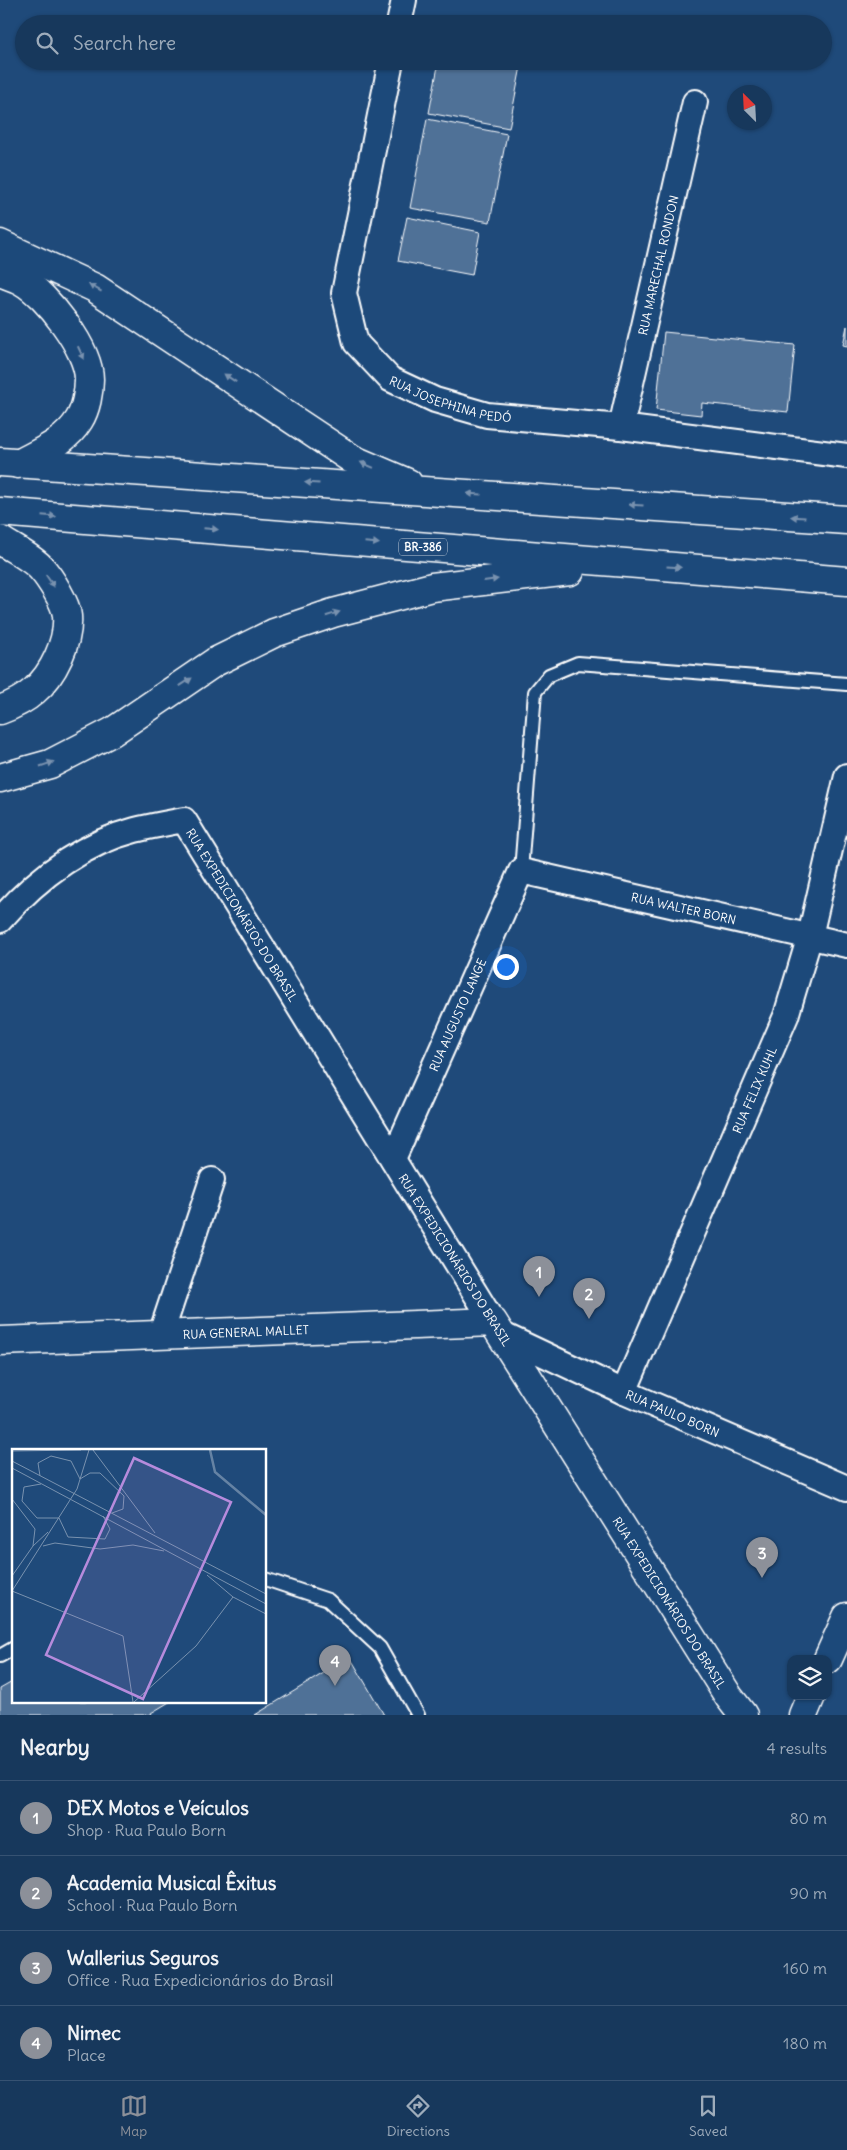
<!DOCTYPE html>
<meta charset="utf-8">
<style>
:root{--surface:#17385c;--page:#203f62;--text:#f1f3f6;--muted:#9eacbb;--line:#365272;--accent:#8c9099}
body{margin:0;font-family:Delius,sans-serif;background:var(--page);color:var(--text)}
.controls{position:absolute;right:15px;bottom:15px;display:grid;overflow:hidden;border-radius:10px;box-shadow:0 1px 4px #0004}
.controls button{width:45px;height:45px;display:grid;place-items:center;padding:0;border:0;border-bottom:1px solid var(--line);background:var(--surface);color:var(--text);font:25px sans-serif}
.compass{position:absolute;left:727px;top:85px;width:45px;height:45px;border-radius:50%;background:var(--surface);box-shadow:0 1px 4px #0004;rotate:336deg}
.you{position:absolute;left:505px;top:966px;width:18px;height:18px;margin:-12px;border:4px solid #fff;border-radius:50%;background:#1a73e8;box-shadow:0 0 0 8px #1a73e833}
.badge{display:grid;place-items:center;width:32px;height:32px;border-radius:50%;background:var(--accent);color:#fff;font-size:16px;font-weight:700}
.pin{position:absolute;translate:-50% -41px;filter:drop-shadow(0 1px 2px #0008)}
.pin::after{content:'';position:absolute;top:26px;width:18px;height:15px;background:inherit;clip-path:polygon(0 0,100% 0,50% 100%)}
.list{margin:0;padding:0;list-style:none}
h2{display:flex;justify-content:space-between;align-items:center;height:65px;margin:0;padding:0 20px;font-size:21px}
h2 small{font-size:16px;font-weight:400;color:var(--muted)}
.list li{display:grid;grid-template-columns:32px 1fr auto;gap:15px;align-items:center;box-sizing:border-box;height:75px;padding:0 20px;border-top:1px solid var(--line)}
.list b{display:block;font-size:19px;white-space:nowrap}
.list p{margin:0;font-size:16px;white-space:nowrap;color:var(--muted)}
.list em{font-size:16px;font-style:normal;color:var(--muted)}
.icon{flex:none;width:28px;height:28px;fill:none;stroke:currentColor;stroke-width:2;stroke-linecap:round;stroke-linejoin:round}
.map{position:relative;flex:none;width:847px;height:1715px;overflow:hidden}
.search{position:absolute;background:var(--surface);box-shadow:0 1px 4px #0004;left:15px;right:15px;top:15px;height:55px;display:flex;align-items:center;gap:12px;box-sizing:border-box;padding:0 18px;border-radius:28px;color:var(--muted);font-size:19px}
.sheet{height:365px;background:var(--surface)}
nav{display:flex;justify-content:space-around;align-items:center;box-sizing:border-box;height:70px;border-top:1px solid var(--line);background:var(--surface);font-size:14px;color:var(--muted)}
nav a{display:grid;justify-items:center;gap:2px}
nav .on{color:var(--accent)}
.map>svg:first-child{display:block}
.building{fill:#507197;stroke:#fff}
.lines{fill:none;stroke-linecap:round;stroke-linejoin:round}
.lane-casing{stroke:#fff;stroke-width:16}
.street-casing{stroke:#fff;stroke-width:28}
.secondary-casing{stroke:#fff;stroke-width:31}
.highway-casing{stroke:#fff;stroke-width:31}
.lane{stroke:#1f4a7a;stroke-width:12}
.street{stroke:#1f4a7a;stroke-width:24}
.secondary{stroke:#1f4a7a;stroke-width:28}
.highway{stroke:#1f4a7a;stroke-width:28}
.oneway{fill:#7992af}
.labels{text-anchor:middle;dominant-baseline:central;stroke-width:4;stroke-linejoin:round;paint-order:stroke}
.shield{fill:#1f4a7a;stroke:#bcc9d7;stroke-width:1}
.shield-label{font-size:11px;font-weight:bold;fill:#fff}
.street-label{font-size:12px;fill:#fff;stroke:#1f4a7a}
.inset-river{fill:none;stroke:#6583a4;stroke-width:2.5}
.inset-road{fill:none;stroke:#7992af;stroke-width:1}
.view{fill:#b68bdc;fill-opacity:0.15;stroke:#b68bdc;stroke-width:2.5}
.inset-edge{fill:none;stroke:#fff;stroke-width:2.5}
</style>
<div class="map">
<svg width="847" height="1715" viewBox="0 0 847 1715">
<rect width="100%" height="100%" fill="#1f4a7a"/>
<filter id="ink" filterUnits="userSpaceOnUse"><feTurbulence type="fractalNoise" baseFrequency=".02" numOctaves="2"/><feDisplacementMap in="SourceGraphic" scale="10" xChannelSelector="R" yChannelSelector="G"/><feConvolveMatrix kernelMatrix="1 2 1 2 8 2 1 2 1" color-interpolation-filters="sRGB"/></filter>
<g filter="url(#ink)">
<g class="building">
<path d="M 439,61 L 522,61 L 509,128 L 429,113 Z"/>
<path d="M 427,119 L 507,134 L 490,222 L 410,208 Z"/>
<path d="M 407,217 L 480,232 L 472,275 L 398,261 Z"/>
<path d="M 847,326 L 847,346 L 843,345 Z"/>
<path d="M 664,332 L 795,345 L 788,412 L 702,403 L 701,415 L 656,410 Z"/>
<path d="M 350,1657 L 384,1715 L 255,1715 Z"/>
<path d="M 14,1681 L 14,1701 L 171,1701 L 151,1713 L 152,1715 L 0,1715 L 0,1689 Z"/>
</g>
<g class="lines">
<defs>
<g id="lane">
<path d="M 521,871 L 535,692 L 549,675 L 578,663 L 847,684"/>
<path d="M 265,1579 L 328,1600 L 380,1648 L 418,1715"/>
<path d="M 0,1656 L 14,1648"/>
</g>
<g id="street">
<path d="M 399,24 L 404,0"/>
<path id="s1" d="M 391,61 L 344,293 L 356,343 L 390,379 L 435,400 L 487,415 L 621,427 L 847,456"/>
<path id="s2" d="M 621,427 L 695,102"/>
<path id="s3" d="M 0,920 C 36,879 81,844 135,830 C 151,826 168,823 184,820 L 493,1322"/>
<path id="s4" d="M 393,1159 L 521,871 L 847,945"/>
<path d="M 161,1334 L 212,1180"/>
<path id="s5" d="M 501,1334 L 624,1392 L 847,1488"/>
<path id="s6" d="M 624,1392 L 786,1016 L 810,936 L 847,776"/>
</g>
<g id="secondary">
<path id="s7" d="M 0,1341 L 493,1322 L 729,1697 L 743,1715"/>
<path d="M 828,1659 L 847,1617"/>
<path d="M 803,1715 L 811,1696"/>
</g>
<g id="highway">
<path d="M 0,244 L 95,288 L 352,459 L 408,483"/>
<path d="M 0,272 C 7,275 15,277 22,281 C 47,295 89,349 89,379 C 89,392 86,409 79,420 C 65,443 40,452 18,464"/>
<path d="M 0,462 L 847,520"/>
<path d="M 0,512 L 847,581"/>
<path d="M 0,540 C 13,549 31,557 41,568 C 50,578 66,603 67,616 C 69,642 53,675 34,691 C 25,699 11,706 0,710"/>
<path d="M 0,778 L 50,764 L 112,732 L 215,662 L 274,633 L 333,613 L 432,587 L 570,571"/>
</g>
</defs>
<use href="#lane" class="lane-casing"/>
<use href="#street" class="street-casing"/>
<use href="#secondary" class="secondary-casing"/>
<use href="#highway" class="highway-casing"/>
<use href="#lane" class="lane"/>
<use href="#street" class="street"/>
<use href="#secondary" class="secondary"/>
<use href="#highway" class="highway"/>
</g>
<defs><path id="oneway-solid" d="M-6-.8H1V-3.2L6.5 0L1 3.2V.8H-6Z" transform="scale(1.25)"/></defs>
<g class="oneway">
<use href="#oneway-solid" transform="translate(95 288) rotate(-151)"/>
<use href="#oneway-solid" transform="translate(81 353) rotate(65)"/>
<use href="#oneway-solid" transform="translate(230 378) rotate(-146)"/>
<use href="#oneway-solid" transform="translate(367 465) rotate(-157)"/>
<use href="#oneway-solid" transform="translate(312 483) rotate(-176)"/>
<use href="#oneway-solid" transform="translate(474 494) rotate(-176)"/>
<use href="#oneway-solid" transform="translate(636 505) rotate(-176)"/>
<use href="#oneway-solid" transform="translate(49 516) rotate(5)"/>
<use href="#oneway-solid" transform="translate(798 517) rotate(-176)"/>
<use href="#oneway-solid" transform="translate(211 529) rotate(5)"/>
<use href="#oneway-solid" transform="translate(372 543) rotate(5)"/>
<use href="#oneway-solid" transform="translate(674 567) rotate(4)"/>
<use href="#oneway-solid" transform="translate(491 580) rotate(-7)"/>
<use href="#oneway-solid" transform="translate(50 581) rotate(56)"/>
<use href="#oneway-solid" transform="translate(333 614) rotate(-17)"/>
<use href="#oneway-solid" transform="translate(186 682) rotate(-34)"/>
<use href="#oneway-solid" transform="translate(47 764) rotate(-19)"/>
</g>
</g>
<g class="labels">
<rect class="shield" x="399" y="538.5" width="48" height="17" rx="4"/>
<g class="shield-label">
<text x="423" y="547">BR-386</text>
</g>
<g class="street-label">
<text stroke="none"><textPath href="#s2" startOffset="166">RUA MARECHAL RONDON</textPath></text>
<text stroke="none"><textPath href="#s1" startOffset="402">RUA JOSEPHINA PEDÓ</textPath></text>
<text stroke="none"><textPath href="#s4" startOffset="482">RUA WALTER BORN</textPath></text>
<text stroke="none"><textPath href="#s3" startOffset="326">RUA EXPEDICIONÁRIOS DO BRASIL</textPath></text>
<text stroke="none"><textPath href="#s4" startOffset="158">RUA AUGUSTO LANGE</textPath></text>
<text stroke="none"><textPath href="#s6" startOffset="329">RUA FELIX KUHL</textPath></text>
<text transform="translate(455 1260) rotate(58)">RUA EXPEDICIONÁRIOS DO BRASIL</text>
<text stroke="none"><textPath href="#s7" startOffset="246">RUA GENERAL MALLET</textPath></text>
<text stroke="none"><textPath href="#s5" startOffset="189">RUA PAULO BORN</textPath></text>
<text stroke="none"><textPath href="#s7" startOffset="825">RUA EXPEDICIONÁRIOS DO BRASIL</textPath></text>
</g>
</g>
<g transform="translate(12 1449)">
<rect width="254" height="254" fill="#1f4a7a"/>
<path class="inset-river" d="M 198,1 L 203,23 L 254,66"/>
<path class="inset-road" d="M 81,1 L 143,84M 0,2 L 69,1M 0,12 L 254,145M 0,19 L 254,155M 28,27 L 26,14 L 39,7 L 59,12 L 68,30 L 78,24 L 88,24 L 112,47 L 111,60 L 100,64M 29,35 L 12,38 L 10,52 L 25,69 L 47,69 L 56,88 L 93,90 L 98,80 L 91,67M 0,50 L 23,80 L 21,97M 31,97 L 43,94 L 88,100 L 121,96 L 152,102M 195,126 L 221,148M 0,127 L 21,97 L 36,83M 0,142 L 111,187 L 121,253M 0,142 L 65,40 L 77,1M 122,253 L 184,197 L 221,148 L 254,165"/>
<path class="view" d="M 122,9 L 219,53 L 131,250 L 34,206 Z"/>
<rect width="254" height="254" class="inset-edge"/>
</g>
</svg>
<div class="controls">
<button><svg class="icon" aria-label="layers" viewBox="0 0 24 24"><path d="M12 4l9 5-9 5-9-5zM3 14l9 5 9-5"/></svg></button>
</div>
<svg class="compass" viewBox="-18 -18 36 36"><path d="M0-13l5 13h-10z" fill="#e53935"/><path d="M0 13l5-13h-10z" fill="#9eacbb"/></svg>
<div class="you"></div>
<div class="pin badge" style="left:539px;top:1297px">1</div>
<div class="pin badge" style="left:589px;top:1319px">2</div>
<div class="pin badge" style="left:762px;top:1578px">3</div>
<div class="pin badge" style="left:335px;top:1686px">4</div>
<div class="search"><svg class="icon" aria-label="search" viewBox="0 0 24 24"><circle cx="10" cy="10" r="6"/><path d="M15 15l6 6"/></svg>Search here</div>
</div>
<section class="sheet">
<h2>Nearby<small>4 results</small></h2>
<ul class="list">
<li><span class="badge">1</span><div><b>DEX Motos e Veículos</b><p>Shop · Rua Paulo Born</p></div><em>80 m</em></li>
<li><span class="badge">2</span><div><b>Academia Musical Êxitus</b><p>School · Rua Paulo Born</p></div><em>90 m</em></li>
<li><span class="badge">3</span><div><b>Wallerius Seguros</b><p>Office · Rua Expedicionários do Brasil</p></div><em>160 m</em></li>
<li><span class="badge">4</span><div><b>Nimec</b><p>Place</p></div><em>180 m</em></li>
</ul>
</section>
<nav>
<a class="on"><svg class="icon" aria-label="map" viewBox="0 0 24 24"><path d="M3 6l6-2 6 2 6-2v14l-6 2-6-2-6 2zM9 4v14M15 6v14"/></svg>Map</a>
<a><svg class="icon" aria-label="directions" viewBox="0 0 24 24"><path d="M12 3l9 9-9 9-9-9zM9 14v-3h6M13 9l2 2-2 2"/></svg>Directions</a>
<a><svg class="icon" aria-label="saved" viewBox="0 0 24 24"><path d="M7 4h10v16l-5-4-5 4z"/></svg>Saved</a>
</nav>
